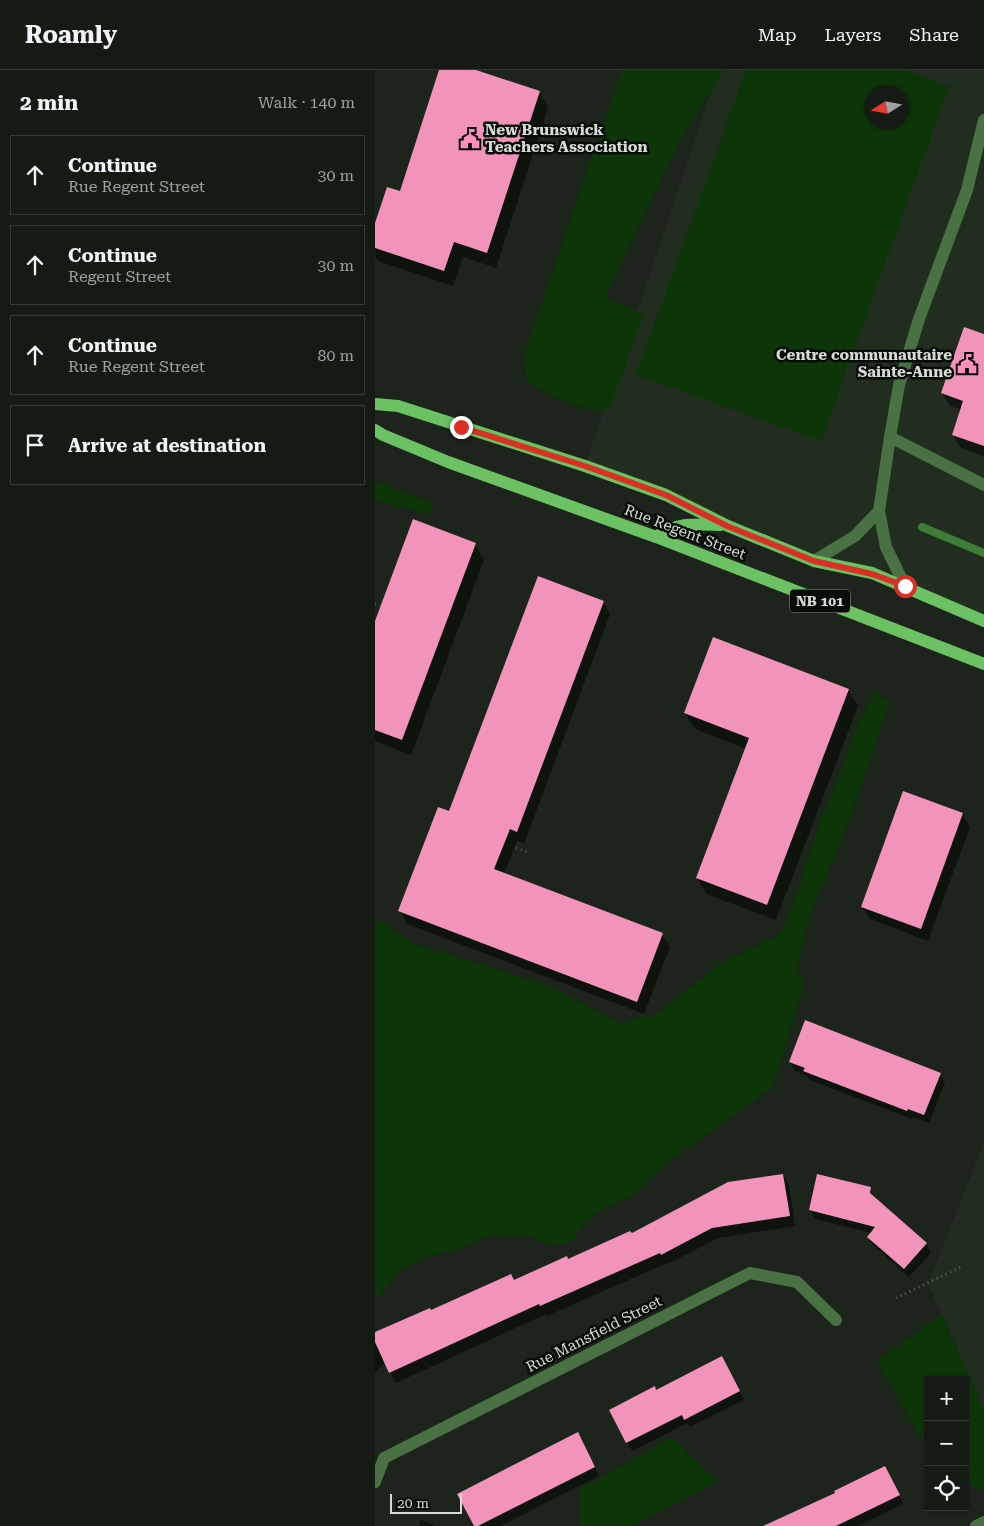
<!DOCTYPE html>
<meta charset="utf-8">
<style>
:root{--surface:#151b14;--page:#1e241d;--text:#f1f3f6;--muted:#9da1a0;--line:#343934}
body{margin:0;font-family:"Roboto Serif",serif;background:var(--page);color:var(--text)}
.controls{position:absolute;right:15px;bottom:15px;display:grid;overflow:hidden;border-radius:0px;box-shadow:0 1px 4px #0004}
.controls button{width:45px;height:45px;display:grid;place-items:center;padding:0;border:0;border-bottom:1px solid var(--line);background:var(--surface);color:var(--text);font:25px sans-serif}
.compass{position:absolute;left:489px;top:15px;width:45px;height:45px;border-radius:50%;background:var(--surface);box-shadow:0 1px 4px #0004;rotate:259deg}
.scale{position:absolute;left:15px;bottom:12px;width:72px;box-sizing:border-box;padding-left:5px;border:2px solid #d5dbd5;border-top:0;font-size:14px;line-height:18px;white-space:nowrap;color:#d5dbd5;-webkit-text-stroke:4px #080c08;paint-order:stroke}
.stop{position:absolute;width:15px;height:15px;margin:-11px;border:4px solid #d93025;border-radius:50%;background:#fff}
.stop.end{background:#d93025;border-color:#fff;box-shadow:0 1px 5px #0008}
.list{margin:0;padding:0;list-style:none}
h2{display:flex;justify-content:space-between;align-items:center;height:65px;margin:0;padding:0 20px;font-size:21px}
h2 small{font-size:16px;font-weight:400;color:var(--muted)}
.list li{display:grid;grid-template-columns:32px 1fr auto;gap:15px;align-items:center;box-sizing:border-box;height:80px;margin:0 10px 10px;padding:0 10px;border:1px solid var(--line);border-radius:0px}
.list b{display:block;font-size:19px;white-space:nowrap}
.list p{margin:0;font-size:16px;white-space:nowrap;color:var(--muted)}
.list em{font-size:16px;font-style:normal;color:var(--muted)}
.icon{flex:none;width:28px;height:28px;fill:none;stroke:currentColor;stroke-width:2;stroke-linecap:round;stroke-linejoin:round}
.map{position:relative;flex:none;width:609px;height:1456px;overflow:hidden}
header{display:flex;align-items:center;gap:30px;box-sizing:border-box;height:70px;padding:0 25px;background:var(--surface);border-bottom:1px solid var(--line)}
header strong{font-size:24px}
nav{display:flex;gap:28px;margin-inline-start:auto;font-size:18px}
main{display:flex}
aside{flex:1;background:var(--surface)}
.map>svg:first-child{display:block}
.built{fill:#212d1f;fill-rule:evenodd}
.green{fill:#0c3508;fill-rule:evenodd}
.shadow{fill:#0007}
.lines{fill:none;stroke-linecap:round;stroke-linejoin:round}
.stream{stroke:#3e7d37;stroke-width:8}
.building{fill:#f294ba}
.path{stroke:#596058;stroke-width:3;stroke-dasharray:1 4;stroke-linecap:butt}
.minor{stroke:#497144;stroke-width:12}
.major{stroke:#6cc162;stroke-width:12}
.route{stroke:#d93025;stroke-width:6}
.labels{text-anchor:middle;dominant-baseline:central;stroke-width:5;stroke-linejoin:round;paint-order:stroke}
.shield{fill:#080c08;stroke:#989d98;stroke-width:1}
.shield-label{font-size:14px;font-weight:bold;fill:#d5dbd5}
.poi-label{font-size:15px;font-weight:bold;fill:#d5dbd5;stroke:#080c08;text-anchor:start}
.street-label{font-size:15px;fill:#d5dbd5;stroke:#080c08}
</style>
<header>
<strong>Roamly</strong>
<nav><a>Map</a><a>Layers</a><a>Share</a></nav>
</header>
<main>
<aside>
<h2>2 min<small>Walk · 140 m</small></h2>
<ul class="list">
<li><svg class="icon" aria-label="ahead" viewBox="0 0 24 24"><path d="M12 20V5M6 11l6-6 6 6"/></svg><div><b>Continue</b><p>Rue Regent Street</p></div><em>30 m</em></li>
<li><svg class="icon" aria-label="ahead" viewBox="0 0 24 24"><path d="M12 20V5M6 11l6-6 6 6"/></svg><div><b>Continue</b><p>Regent Street</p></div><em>30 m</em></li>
<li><svg class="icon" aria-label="ahead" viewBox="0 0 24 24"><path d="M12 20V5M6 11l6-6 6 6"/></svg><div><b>Continue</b><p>Rue Regent Street</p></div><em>80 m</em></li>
<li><svg class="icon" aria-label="arrive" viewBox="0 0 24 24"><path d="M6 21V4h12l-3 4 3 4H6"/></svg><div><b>Arrive at destination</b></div></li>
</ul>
</aside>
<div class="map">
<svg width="609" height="1456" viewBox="0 0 609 1456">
<rect width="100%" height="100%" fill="#1c241b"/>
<g class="built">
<path d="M 343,0 L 609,0 L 609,551 L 530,516 L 439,491 L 210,396 ZM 497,22 L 526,22 L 526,52 L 497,52 Z"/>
<path d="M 609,1072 L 609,1339 L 553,1214 Z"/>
</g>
<g class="green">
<path d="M 247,0 L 349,0 L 307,66 L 230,227 L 268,245 L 234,340 L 215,340 L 177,327 L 151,310 L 150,281 Z"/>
<path d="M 371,0 L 530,0 L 574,16 L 446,371 L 261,305 ZM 497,22 L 526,22 L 526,52 L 497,52 Z"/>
<path d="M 0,411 L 58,433 L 54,444 L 0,431 Z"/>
<path d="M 501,621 L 514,633 L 474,751 L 434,847 L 422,901 L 430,911 L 398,1017 L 340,1059 L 295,1090 L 261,1123 L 219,1145 L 208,1156 L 194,1174 L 173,1174 L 153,1166 L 116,1165 L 85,1179 L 51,1187 L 25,1200 L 0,1230 L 0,847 L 37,873 L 176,916 L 244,953 L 282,944 L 344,894 L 405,864 L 419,833 L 444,754 L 466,701 L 483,653 Z"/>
<path d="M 566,1244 L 609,1339 L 609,1423 L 590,1411 L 590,1310 L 553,1310 L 553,1381 L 502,1291 Z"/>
<path d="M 297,1367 L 343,1412 L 257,1456 L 205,1456 L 204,1420 Z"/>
</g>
<g class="shadow">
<path d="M 65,0 L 97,0 L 164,22 L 173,38 L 121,198 L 88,187 L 78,216 L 3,191 L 0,186 L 0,157 L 25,123 Z"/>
<path d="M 589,259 L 609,266 L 609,386 L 586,378 L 578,365 L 587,340 L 575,336 L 567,323 Z"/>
<path d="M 100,474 L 109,490 L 36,685 L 0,671 L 0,555 Z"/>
<path d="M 228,532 L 235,544 L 149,774 L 142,771 L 129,804 L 287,864 L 295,877 L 269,944 L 32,854 L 25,841 L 75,743 Z"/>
<path d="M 473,620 L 483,636 L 401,850 L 331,824 L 322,808 L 371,679 L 320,659 L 310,643 Z"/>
<path d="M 587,744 L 595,757 L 553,871 L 495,849 L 487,837 Z"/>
<path d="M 415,992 L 565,1004 L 570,1012 L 554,1053 L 538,1047 L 537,1049 L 435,1010 L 432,1006 L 420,1001 Z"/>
<path d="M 408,1105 L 414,1115 L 420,1156 L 343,1168 L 293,1194 L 292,1193 L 172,1246 L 171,1244 L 21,1313 L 10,1292 L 0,1302 L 0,1264 L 193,1190 Z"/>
<path d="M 495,1118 L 500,1129 L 551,1174 L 556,1183 L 534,1207 L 498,1175 L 493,1167 L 497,1163 L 440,1149 L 435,1140 Z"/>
<path d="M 352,1296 L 369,1330 L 315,1357 L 312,1353 L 257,1381 L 236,1340 L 281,1321 Z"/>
<path d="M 207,1372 L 224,1406 L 125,1456 L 100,1456 Z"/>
<path d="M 515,1406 L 528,1434 L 484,1456 L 393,1456 Z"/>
<path d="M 46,1450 L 61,1456 L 44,1456 Z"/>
</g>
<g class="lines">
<path class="stream" d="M 547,457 L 609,483"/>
</g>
<g class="building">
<path d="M 64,0 L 101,0 L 165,21 L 112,183 L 79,172 L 69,201 L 0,178 L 0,153 L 12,117 L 25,121 Z"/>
<path d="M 589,257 L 609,264 L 609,376 L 577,365 L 588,331 L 566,323 Z"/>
<path d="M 38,449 L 101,473 L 27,670 L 0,660 L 0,551 Z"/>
<path d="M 163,506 L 229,531 L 142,762 L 135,759 L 119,799 L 288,863 L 262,932 L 23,841 L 63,737 L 74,741 Z"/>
<path d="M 338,567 L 474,619 L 392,835 L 321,808 L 374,668 L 309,643 Z"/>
<path d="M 528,721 L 588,743 L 546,859 L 486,837 Z"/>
<path d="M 430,950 L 566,1003 L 549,1045 L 533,1039 L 532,1041 L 428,1001 L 430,998 L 414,992 Z"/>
<path d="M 408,1104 L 415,1146 L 337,1158 L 286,1185 L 285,1183 L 165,1236 L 164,1234 L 14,1303 L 0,1272 L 0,1262 L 55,1238 L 56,1240 L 136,1204 L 139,1210 L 192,1186 L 193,1189 L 255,1161 L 257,1163 L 353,1112 Z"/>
<path d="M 442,1104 L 496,1117 L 495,1123 L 552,1173 L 529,1199 L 492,1167 L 500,1157 L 434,1140 Z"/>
<path d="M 347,1286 L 365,1321 L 309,1350 L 307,1345 L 251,1373 L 234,1340 L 280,1316 L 281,1320 Z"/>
<path d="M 203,1362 L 220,1397 L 103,1456 L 99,1456 L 82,1424 Z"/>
<path d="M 510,1396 L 525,1425 L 461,1456 L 388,1456 L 460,1423 L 459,1421 Z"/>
</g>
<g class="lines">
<g class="path">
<path d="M 0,534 L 6,536"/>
<path d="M 141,778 L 153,782"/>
<path d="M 521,1228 L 586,1197"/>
</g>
<g class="minor">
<path d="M 515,367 L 609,415"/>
<path d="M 439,491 L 480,466 L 504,441"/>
<path d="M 530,516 L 511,477 L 504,441 L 515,367 L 524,315 L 544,249 L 592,120 L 609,50"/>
<path d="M 0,1412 L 9,1388 L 375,1203 L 422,1212 L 461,1250"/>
<path d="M 601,1456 L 609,1452"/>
</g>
<g class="major">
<path d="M 0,334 L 23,336 L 210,396 L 291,425 L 353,456 L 439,491 L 497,503 L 609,551"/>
<path d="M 0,360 L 8,365 L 73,392 L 281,467 L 609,594"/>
<path d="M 281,467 C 302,452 320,454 345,455"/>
</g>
</g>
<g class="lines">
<path class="route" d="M 86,357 L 210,396 L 291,425 L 352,456 L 439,491 L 497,504 L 530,516"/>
</g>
<defs>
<symbol id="civic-bare" viewBox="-9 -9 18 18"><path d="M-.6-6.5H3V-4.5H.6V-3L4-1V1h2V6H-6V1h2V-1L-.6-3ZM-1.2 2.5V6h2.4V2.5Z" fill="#fe8ebd" stroke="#080c08" stroke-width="2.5" paint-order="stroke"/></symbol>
</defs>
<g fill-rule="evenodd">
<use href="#civic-bare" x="81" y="55" width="28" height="28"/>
<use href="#civic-bare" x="578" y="280" width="28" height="28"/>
</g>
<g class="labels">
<rect class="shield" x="415" y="519.5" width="60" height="23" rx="4"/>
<g class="shield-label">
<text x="445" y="531">NB 101</text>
</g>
<g class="poi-label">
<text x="110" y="60">New Brunswick<tspan x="110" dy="17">Teachers Association</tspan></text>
<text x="577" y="285" text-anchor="end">Centre communautaire<tspan x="577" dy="17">Sainte-Anne</tspan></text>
</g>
<g class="street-label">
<text transform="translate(310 462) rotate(21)">Rue Regent Street</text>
<text transform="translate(219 1264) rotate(-27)">Rue Mansfield Street</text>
</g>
</g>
</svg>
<div class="controls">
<button>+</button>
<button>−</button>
<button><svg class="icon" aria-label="locate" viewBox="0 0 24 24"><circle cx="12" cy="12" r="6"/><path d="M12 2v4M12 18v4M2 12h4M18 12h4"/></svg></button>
</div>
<svg class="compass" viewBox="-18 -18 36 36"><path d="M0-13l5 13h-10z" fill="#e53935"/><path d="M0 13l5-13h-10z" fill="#9da1a0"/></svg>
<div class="scale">20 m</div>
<div class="stop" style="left:530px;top:516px"></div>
<div class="stop end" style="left:86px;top:357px"></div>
</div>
</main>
